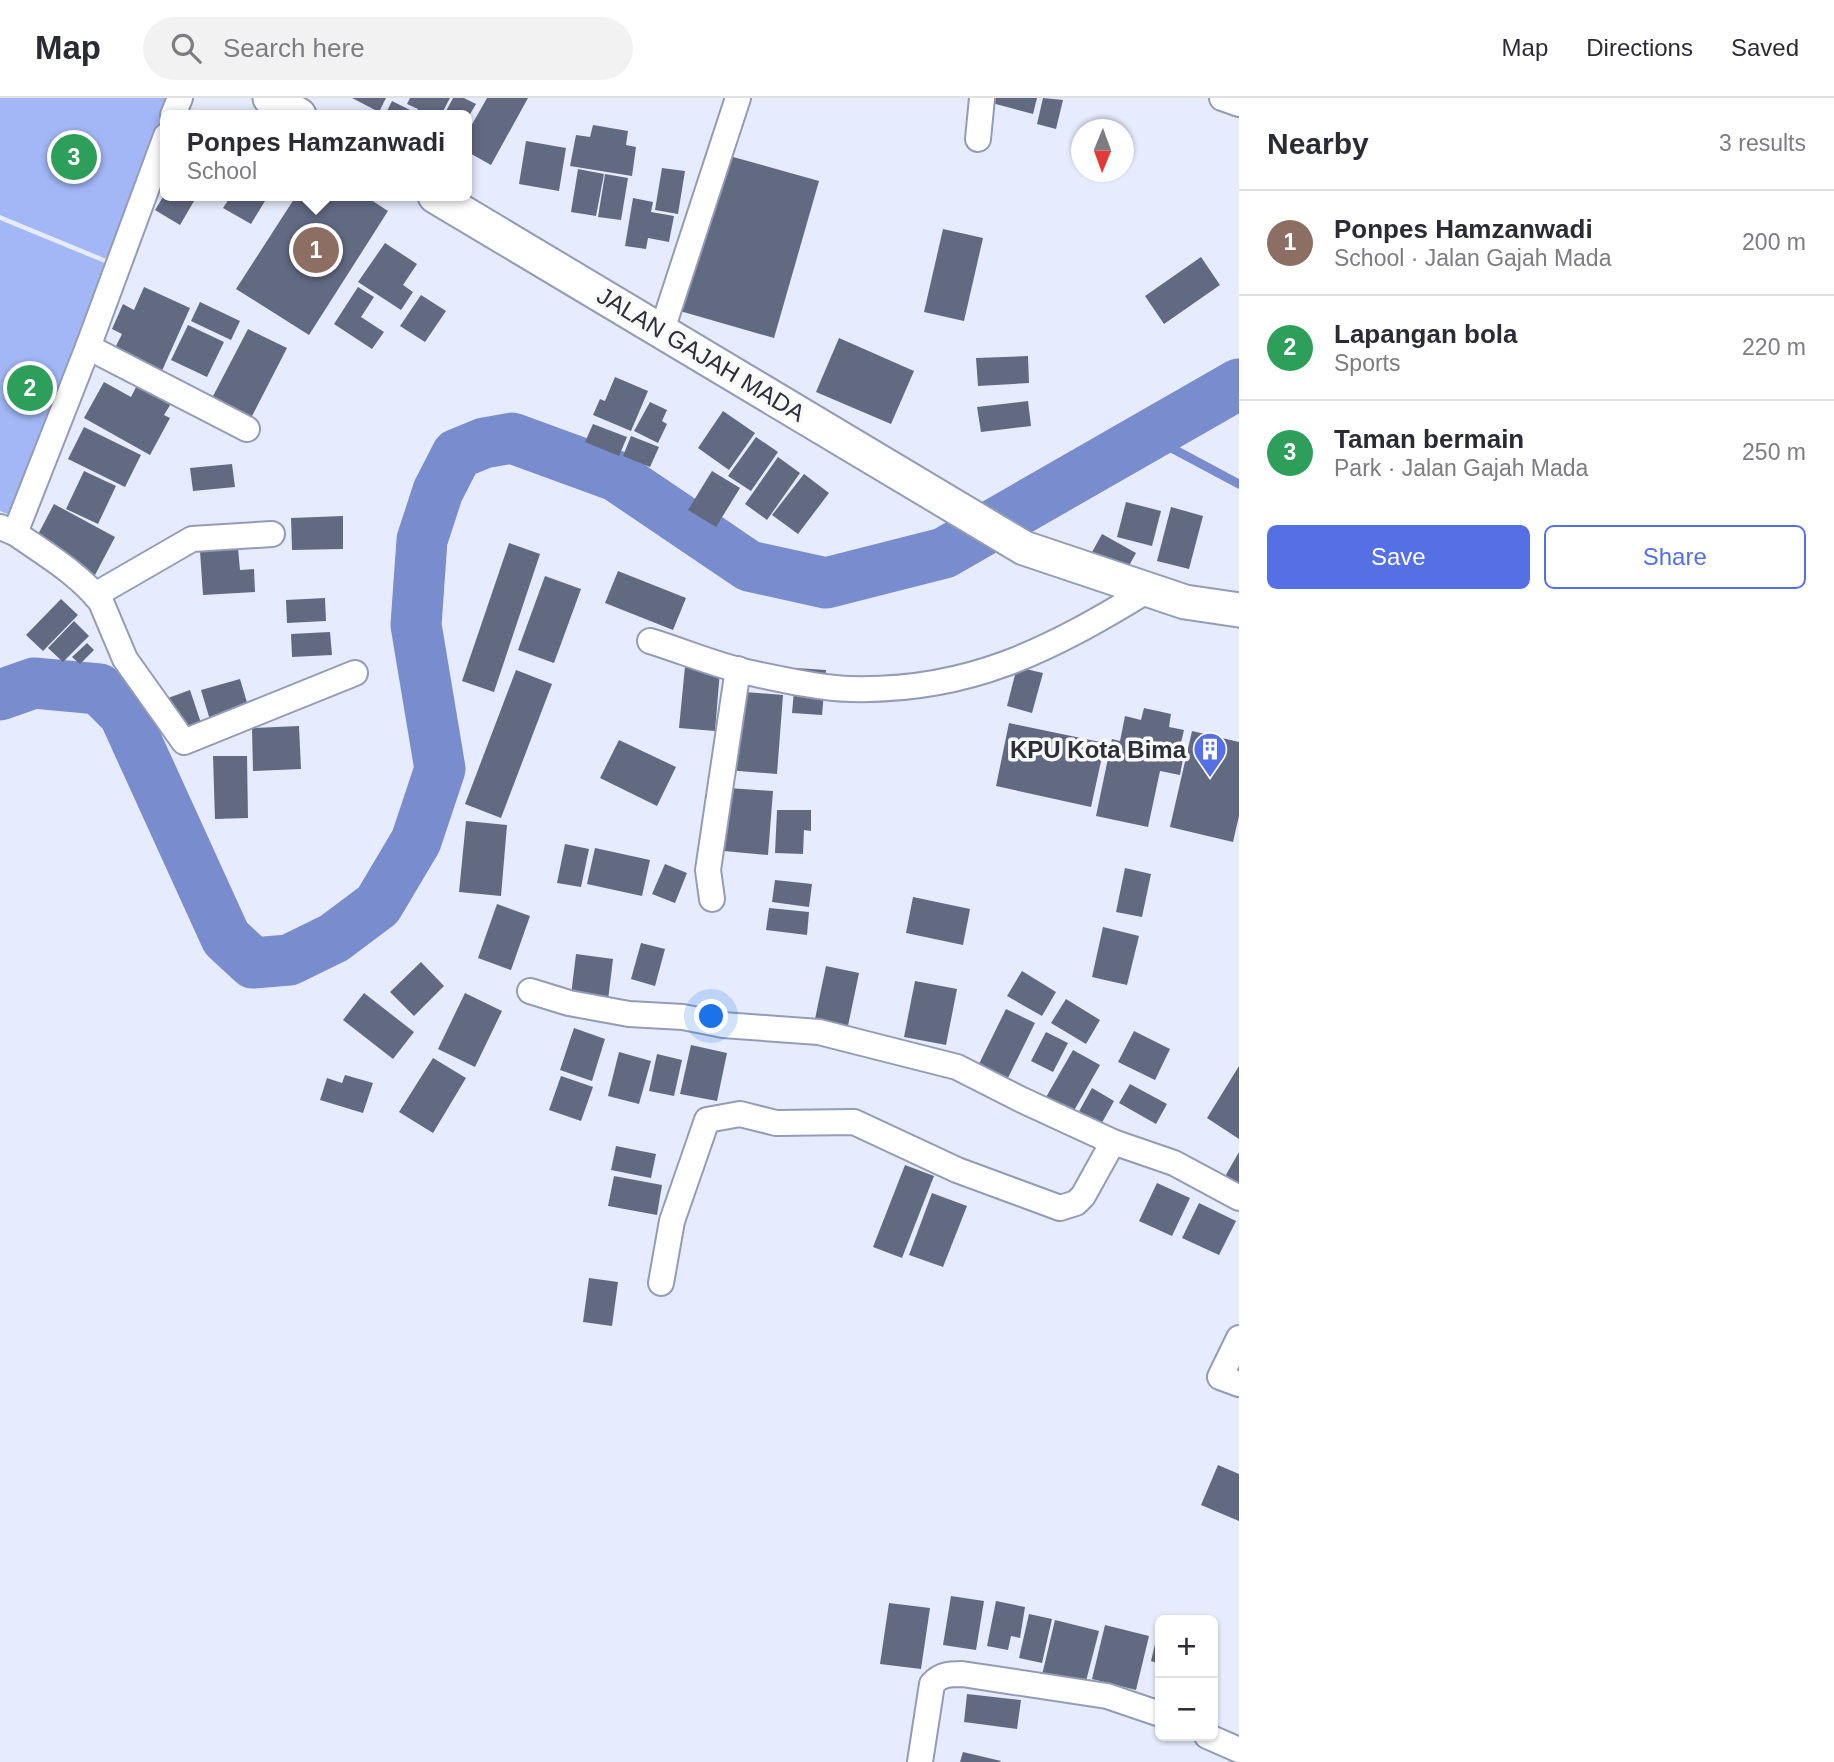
<!DOCTYPE html>
<meta charset="utf-8">
<style>
:root{--surface:#fff;--page:#f2f2f3;--text:#2b2b33;--muted:#7c7c81;--line:#e1e1e2;--accent:#556fe4}
body{margin:0;font-family:Arial,sans-serif;background:var(--page);color:var(--text)}
.controls{position:absolute;right:21px;bottom:21px;display:grid;overflow:hidden;border-radius:10px;box-shadow:0 2px 5px #0004}
.controls button{width:63px;height:63px;display:grid;place-items:center;padding:0;border:0;border-bottom:2px solid var(--line);background:var(--surface);color:var(--text);font:35px sans-serif}
.compass{position:absolute;left:1071px;top:21px;width:63px;height:63px;border-radius:50%;background:var(--surface);box-shadow:0 2px 5px #0004;rotate:181deg}
.you{position:absolute;left:712px;top:919px;width:24px;height:24px;margin:-18px;border:5px solid #fff;border-radius:50%;background:#1a73e8;box-shadow:0 0 0 10px #1a73e833}
.badge{display:grid;place-items:center;width:46px;height:46px;border-radius:50%;background:var(--accent);color:#fff;font-size:23px;font-weight:700}
.pin{position:absolute;translate:-50% -50%;border:4px solid #fff;box-shadow:0 2px 7px #0006}
.popup{position:absolute;left:160px;top:12px;width:312px;height:91px;box-sizing:border-box;display:grid;place-content:center;border-radius:10px;background:var(--surface);filter:drop-shadow(0 2px 5px #0005);font-size:23px;white-space:nowrap;color:var(--muted)}
.popup b{font-size:26px;color:var(--text)}
.popup::after{content:'';position:absolute;left:50%;top:100%;margin-left:-14px;border:14px solid transparent;border-top-color:var(--surface)}
.list{margin:0;padding:0;list-style:none}
h2{display:flex;justify-content:space-between;align-items:center;height:91px;margin:0;padding:0 28px;font-size:30px}
h2 small{font-size:23px;font-weight:400;color:var(--muted)}
.list li{display:grid;grid-template-columns:46px 1fr auto;gap:21px;align-items:center;box-sizing:border-box;height:105px;padding:0 28px;border-top:2px solid var(--line)}
.list b{display:block;font-size:26px;white-space:nowrap}
.list p{margin:0;font-size:23px;white-space:nowrap;color:var(--muted)}
.list em{font-size:23px;font-style:normal;color:var(--muted)}
.actions{display:flex;gap:14px;padding:21px 28px}
.actions a{flex:1;padding:16px 0;border:2px solid var(--accent);border-radius:10px;text-align:center;font-size:24px;color:var(--accent)}
.actions .main{background:var(--accent);color:#fff}
.icon{flex:none;width:38px;height:38px;fill:none;stroke:currentColor;stroke-width:2;stroke-linecap:round;stroke-linejoin:round}
.map{position:relative;flex:none;width:1239px;height:1664px;overflow:hidden}
header{display:flex;align-items:center;gap:42px;box-sizing:border-box;height:98px;padding:0 35px;background:var(--surface);border-bottom:2px solid var(--line)}
header strong{font-size:33px}
nav{display:flex;gap:38px;margin-inline-start:auto;font-size:24px}
.search{width:490px;height:63px;background:var(--page);display:flex;align-items:center;gap:18px;box-sizing:border-box;padding:0 24px;border-radius:38px;color:var(--muted);font-size:26px}
main{display:flex}
aside{flex:1;background:var(--surface)}
.map>svg:first-child{display:block}
.green{fill:#a3b7f7}
.lines{fill:none;stroke-linecap:round;stroke-linejoin:round}
.stream{stroke:#798ccd;stroke-width:9}
.river{stroke:#798ccd;stroke-width:51}
.building{fill:#626a82}
.street-casing{stroke:#939cb5;stroke-width:28}
.secondary-casing{stroke:#939cb5;stroke-width:37}
.street{stroke:#fff;stroke-width:24}
.secondary{stroke:#fff;stroke-width:33}
.labels{text-anchor:middle;dominant-baseline:central;stroke-width:7;stroke-linejoin:round;paint-order:stroke}
.street-label{font-size:24px;fill:#2b2f39;stroke:#fafafa}
.poi-label{font-size:24px;font-weight:bold;fill:#2b2f39;stroke:#fafafa;text-anchor:end}
</style>
<header>
<strong>Map</strong>
<div class="search"><svg class="icon" aria-label="search" viewBox="0 0 24 24"><circle cx="10" cy="10" r="6"/><path d="M15 15l6 6"/></svg>Search here</div>
<nav><a>Map</a><a>Directions</a><a>Saved</a></nav>
</header>
<main>
<div class="map">
<svg width="1239" height="1664" viewBox="0 0 1239 1664">
<rect width="100%" height="100%" fill="#e6ecfd"/>
<g class="green">
<path d="M 0,0 L 170,0 L 109,162 L 0,117 Z"/>
<path d="M 0,122 L 107,166 L 10,417 L 0,413 Z"/>
</g>
<g class="lines">
<path class="stream" d="M 1149,338 L 1239,386"/>
<path class="river" d="M 0,597 L 34,585 L 99,591 L 124,616 L 226,840 L 253,865 L 289,862 L 334,840 L 378,807 L 416,743 L 440,671 L 416,527 L 422,442 L 438,393 L 457,356 L 484,345 L 512,340 L 616,378 L 749,468 L 826,485 L 944,455 L 1239,286"/>
</g>
<g class="building">
<path d="M 352,0 L 386,0 L 379,14 Z"/>
<path d="M 410,0 L 450,0 L 441,17 L 415,17 L 418,11 L 407,6 Z"/>
<path d="M 453,0 L 464,0 L 476,6 L 466,23 L 466,17 L 444,17 Z"/>
<path d="M 487,0 L 528,0 L 491,67 L 466,53 L 466,37 Z"/>
<path d="M 993,0 L 1037,0 L 1033,16 L 992,5 Z"/>
<path d="M 1043,0 L 1063,2 L 1056,31 L 1037,26 Z"/>
<path d="M 392,3 L 410,12 L 408,17 L 385,17 Z"/>
<path d="M 593,27 L 628,33 L 626,47 L 636,49 L 632,78 L 570,68 L 576,37 L 590,39 Z"/>
<path d="M 526,43 L 566,50 L 559,93 L 519,86 Z"/>
<path d="M 726,57 L 819,83 L 774,240 L 680,213 Z"/>
<path d="M 662,70 L 685,73 L 678,116 L 655,112 Z"/>
<path d="M 578,71 L 604,76 L 596,118 L 571,114 Z"/>
<path d="M 605,76 L 628,80 L 621,122 L 598,119 Z"/>
<path d="M 166,94 L 166,98 L 197,98 L 180,127 L 155,112 Z"/>
<path d="M 231,98 L 268,98 L 251,126 L 223,110 Z"/>
<path d="M 296,98 L 365,98 L 388,113 L 309,237 L 236,191 Z"/>
<path d="M 633,100 L 653,104 L 651,114 L 674,118 L 669,144 L 648,140 L 646,151 L 625,148 Z"/>
<path d="M 943,131 L 983,140 L 964,223 L 924,214 Z"/>
<path d="M 385,145 L 417,166 L 403,187 L 413,194 L 401,212 L 358,184 Z"/>
<path d="M 1201,159 L 1220,187 L 1164,226 L 1145,198 Z"/>
<path d="M 144,189 L 190,210 L 161,275 L 113,254 L 122,236 L 112,231 L 123,206 L 134,212 Z"/>
<path d="M 358,189 L 374,199 L 361,219 L 384,234 L 372,251 L 334,226 Z"/>
<path d="M 421,197 L 446,213 L 425,244 L 400,228 Z"/>
<path d="M 200,204 L 240,223 L 231,242 L 191,223 Z"/>
<path d="M 188,227 L 224,244 L 207,279 L 171,262 Z"/>
<path d="M 248,231 L 287,250 L 251,320 L 212,300 Z"/>
<path d="M 839,240 L 914,273 L 891,326 L 816,294 Z"/>
<path d="M 1028,258 L 1029,285 L 978,288 L 976,260 Z"/>
<path d="M 615,279 L 648,293 L 631,333 L 593,317 L 600,301 L 605,303 Z"/>
<path d="M 104,284 L 131,299 L 138,285 L 172,304 L 164,317 L 170,320 L 150,357 L 84,320 Z"/>
<path d="M 1028,303 L 1031,328 L 981,334 L 977,309 Z"/>
<path d="M 650,304 L 667,312 L 662,323 L 667,326 L 658,345 L 634,333 Z"/>
<path d="M 723,313 L 755,335 L 729,372 L 698,350 Z"/>
<path d="M 593,326 L 627,339 L 619,358 L 585,344 Z"/>
<path d="M 84,329 L 141,357 L 125,389 L 68,361 Z"/>
<path d="M 631,338 L 659,349 L 650,369 L 623,358 Z"/>
<path d="M 756,339 L 778,354 L 751,393 L 728,378 Z"/>
<path d="M 778,359 L 800,375 L 767,422 L 745,406 Z"/>
<path d="M 232,366 L 235,389 L 193,393 L 190,370 Z"/>
<path d="M 84,373 L 116,388 L 98,426 L 66,411 Z"/>
<path d="M 712,373 L 740,390 L 716,429 L 688,412 Z"/>
<path d="M 804,376 L 829,395 L 798,436 L 772,417 Z"/>
<path d="M 1126,404 L 1161,413 L 1152,448 L 1117,439 Z"/>
<path d="M 54,406 L 115,439 L 95,477 L 34,444 Z"/>
<path d="M 1171,409 L 1203,418 L 1189,471 L 1157,463 Z"/>
<path d="M 343,418 L 343,451 L 292,452 L 291,420 Z"/>
<path d="M 1102,436 L 1136,455 L 1125,475 L 1091,456 Z"/>
<path d="M 509,445 L 540,456 L 494,594 L 462,583 Z"/>
<path d="M 238,450 L 240,472 L 254,471 L 255,494 L 203,497 L 200,453 Z"/>
<path d="M 618,473 L 686,500 L 673,532 L 605,505 Z"/>
<path d="M 545,478 L 581,491 L 554,565 L 518,552 Z"/>
<path d="M 325,500 L 326,523 L 287,525 L 286,502 Z"/>
<path d="M 61,501 L 78,517 L 43,553 L 26,537 Z"/>
<path d="M 74,523 L 89,538 L 63,564 L 48,550 Z"/>
<path d="M 330,534 L 332,557 L 292,559 L 291,536 Z"/>
<path d="M 87,545 L 94,552 L 80,566 L 72,559 Z"/>
<path d="M 686,558 L 721,561 L 715,633 L 679,630 Z"/>
<path d="M 1017,569 L 1043,575 L 1032,615 L 1007,608 Z"/>
<path d="M 796,570 L 826,572 L 822,617 L 792,615 Z"/>
<path d="M 516,572 L 552,586 L 501,720 L 465,706 Z"/>
<path d="M 240,581 L 249,611 L 210,622 L 201,592 Z"/>
<path d="M 190,592 L 201,625 L 179,633 L 168,600 Z"/>
<path d="M 732,593 L 783,597 L 777,676 L 726,672 Z"/>
<path d="M 1144,610 L 1171,616 L 1169,629 L 1184,632 L 1180,649 L 1185,650 L 1180,677 L 1160,673 L 1148,729 L 1096,718 L 1112,641 L 1120,643 L 1125,618 L 1141,622 Z"/>
<path d="M 1009,625 L 1105,645 L 1091,709 L 996,688 Z"/>
<path d="M 299,628 L 301,671 L 253,673 L 252,630 Z"/>
<path d="M 1192,633 L 1239,644 L 1239,718 L 1233,744 L 1170,729 Z"/>
<path d="M 619,642 L 676,669 L 657,708 L 600,680 Z"/>
<path d="M 213,658 L 247,658 L 248,720 L 215,721 Z"/>
<path d="M 729,690 L 773,693 L 768,757 L 724,753 Z"/>
<path d="M 777,712 L 811,712 L 811,733 L 804,732 L 803,756 L 775,755 Z"/>
<path d="M 466,723 L 507,727 L 501,798 L 459,794 Z"/>
<path d="M 565,746 L 589,751 L 581,789 L 557,785 Z"/>
<path d="M 595,750 L 650,762 L 642,798 L 587,786 Z"/>
<path d="M 665,766 L 687,775 L 675,805 L 652,796 Z"/>
<path d="M 1125,770 L 1151,776 L 1142,819 L 1116,814 Z"/>
<path d="M 775,782 L 812,786 L 809,809 L 772,804 Z"/>
<path d="M 913,799 L 970,811 L 963,847 L 906,835 Z"/>
<path d="M 497,806 L 530,818 L 511,872 L 478,860 Z"/>
<path d="M 769,810 L 809,814 L 807,837 L 766,832 Z"/>
<path d="M 1103,829 L 1139,838 L 1127,887 L 1092,879 Z"/>
<path d="M 641,845 L 665,851 L 655,888 L 631,881 Z"/>
<path d="M 576,856 L 613,861 L 608,902 L 571,897 Z"/>
<path d="M 421,864 L 444,888 L 414,918 L 390,894 Z"/>
<path d="M 826,868 L 859,875 L 848,928 L 815,921 Z"/>
<path d="M 1022,873 L 1056,894 L 1042,918 L 1007,898 Z"/>
<path d="M 915,883 L 957,891 L 946,947 L 904,939 Z"/>
<path d="M 364,895 L 414,934 L 393,961 L 343,922 Z"/>
<path d="M 465,895 L 502,913 L 475,969 L 438,951 Z"/>
<path d="M 1066,901 L 1100,922 L 1086,946 L 1051,925 Z"/>
<path d="M 1006,911 L 1035,925 L 1006,984 L 977,970 Z"/>
<path d="M 574,930 L 605,941 L 592,983 L 560,972 Z"/>
<path d="M 1134,933 L 1170,951 L 1155,982 L 1118,964 Z"/>
<path d="M 1046,934 L 1068,945 L 1053,974 L 1031,963 Z"/>
<path d="M 691,947 L 727,955 L 717,1003 L 680,996 Z"/>
<path d="M 1073,952 L 1100,967 L 1072,1016 L 1045,1001 Z"/>
<path d="M 619,954 L 651,963 L 639,1006 L 608,998 Z"/>
<path d="M 657,956 L 682,962 L 674,998 L 649,993 Z"/>
<path d="M 433,960 L 466,980 L 433,1035 L 399,1014 Z"/>
<path d="M 1239,968 L 1239,1041 L 1207,1020 Z"/>
<path d="M 345,977 L 373,985 L 363,1015 L 320,1002 L 327,980 L 342,985 Z"/>
<path d="M 561,978 L 593,989 L 581,1023 L 549,1012 Z"/>
<path d="M 1130,986 L 1167,1006 L 1156,1026 L 1119,1005 Z"/>
<path d="M 1092,990 L 1114,1003 L 1099,1030 L 1077,1017 Z"/>
<path d="M 616,1048 L 656,1056 L 651,1080 L 611,1072 Z"/>
<path d="M 1239,1054 L 1239,1091 L 1223,1082 Z"/>
<path d="M 905,1067 L 934,1078 L 902,1160 L 873,1149 Z"/>
<path d="M 614,1078 L 662,1087 L 657,1117 L 608,1108 Z"/>
<path d="M 1157,1085 L 1190,1100 L 1172,1138 L 1139,1123 Z"/>
<path d="M 932,1095 L 967,1108 L 943,1169 L 909,1157 Z"/>
<path d="M 1199,1105 L 1236,1123 L 1219,1157 L 1182,1140 Z"/>
<path d="M 589,1180 L 618,1184 L 612,1228 L 583,1224 Z"/>
<path d="M 1218,1367 L 1239,1376 L 1239,1423 L 1201,1407 Z"/>
<path d="M 951,1498 L 984,1503 L 976,1552 L 943,1547 Z"/>
<path d="M 996,1503 L 1025,1509 L 1020,1540 L 1011,1538 L 1008,1552 L 987,1548 Z"/>
<path d="M 889,1505 L 930,1510 L 921,1571 L 880,1566 Z"/>
<path d="M 1029,1516 L 1052,1521 L 1042,1565 L 1019,1560 Z"/>
<path d="M 1055,1522 L 1099,1533 L 1085,1587 L 1042,1577 Z"/>
<path d="M 1105,1527 L 1149,1538 L 1136,1592 L 1092,1581 Z"/>
<path d="M 1157,1538 L 1160,1539 L 1160,1566 L 1151,1563 Z"/>
<path d="M 967,1596 L 1021,1602 L 1017,1631 L 964,1624 Z"/>
<path d="M 963,1654 L 1001,1663 L 1000,1664 L 960,1664 Z"/>
</g>
<g class="lines">
<defs>
<g id="street">
<path d="M 1222,0 L 1239,6"/>
<path d="M 173,17 L 180,0"/>
<path d="M 978,41 L 982,0"/>
<path d="M 662,232 L 738,0"/>
<path d="M 88,249 L 247,331"/>
<path d="M 0,429 L 15,435 L 88,249 L 166,38"/>
<path d="M 15,435 C 45,456 78,475 101,504 L 125,561 L 184,644 L 355,575"/>
<path d="M 95,497 L 192,441 L 272,436"/>
<path d="M 650,543 C 683,553 717,568 751,575 C 779,581 823,591 851,591 C 969,594 1050,552 1148,492"/>
<path d="M 712,801 L 708,772 L 738,571"/>
<path d="M 530,893 L 569,905 L 629,916 L 683,919 L 723,927 L 819,934 L 957,969 L 1022,1002 L 1113,1044 L 1174,1065 L 1239,1100"/>
<path d="M 661,1185 L 672,1123 L 707,1022 L 740,1016 L 776,1025 L 854,1024 L 957,1072 L 1060,1110 L 1076,1105 L 1083,1098 L 1113,1044"/>
<path d="M 1239,1240 L 1220,1279 L 1239,1286"/>
<path d="M 1207,1638 L 1239,1652"/>
<path d="M 920,1664 L 932,1586 C 941,1576 950,1576 962,1576 L 1107,1598 L 1160,1616"/>
</g>
<g id="secondary">
<path d="M 270,0 L 299,17"/>
<path d="M 435,98 L 1024,450 L 1185,504 L 1239,512"/>
</g>
</defs>
<use href="#street" class="street-casing"/>
<use href="#secondary" class="secondary-casing"/>
<use href="#street" class="street"/>
<use href="#secondary" class="secondary"/>
</g>
<defs>
<symbol id="building-pin" viewBox="-11 -11 22 30"><path d="M0 17L-7.5 6A9.5 9.5 0 1 1 7.5 6Z" fill="#556fe4" stroke="#fafafa"/><path d="M-4-6H4V6H1V3H-1V6H-4ZM-2.5-4.3h1.7v1.8h-1.7ZM.8-4.3h1.7v1.8H.8ZM-2.5-1h1.7V.8h-1.7ZM.8-1h1.7V.8H.8Z" fill="#fff"/></symbol>
</defs>
<g fill-rule="evenodd">
<use href="#building-pin" x="1191" y="632" width="38" height="52"/>
</g>
<g class="labels">
<g class="street-label">
<text transform="translate(701 256) rotate(31)">JALAN GAJAH MADA</text>
</g>
<g class="poi-label">
<text x="1186" y="651">KPU Kota Bima</text>
</g>
</g>
</svg>
<div class="controls">
<button>+</button>
<button>−</button>
</div>
<svg class="compass" viewBox="-18 -18 36 36"><path d="M0-13l5 13h-10z" fill="#e53935"/><path d="M0 13l5-13h-10z" fill="#7c7c81"/></svg>
<div class="you"></div>
<div class="pin badge" style="left:316px;top:152px;background:#8d6e63">1</div>
<div class="popup"><b>Ponpes Hamzanwadi</b>School</div>
<div class="pin badge" style="left:30px;top:290px;background:#2e9e5b">2</div>
<div class="pin badge" style="left:74px;top:59px;background:#2e9e5b">3</div>
</div>
<aside>
<h2>Nearby<small>3 results</small></h2>
<ul class="list">
<li><span class="badge" style="background:#8d6e63">1</span><div><b>Ponpes Hamzanwadi</b><p>School · Jalan Gajah Mada</p></div><em>200 m</em></li>
<li><span class="badge" style="background:#2e9e5b">2</span><div><b>Lapangan bola</b><p>Sports</p></div><em>220 m</em></li>
<li><span class="badge" style="background:#2e9e5b">3</span><div><b>Taman bermain</b><p>Park · Jalan Gajah Mada</p></div><em>250 m</em></li>
</ul>
<div class="actions"><a class="main">Save</a><a>Share</a></div>
</aside>
</main>
